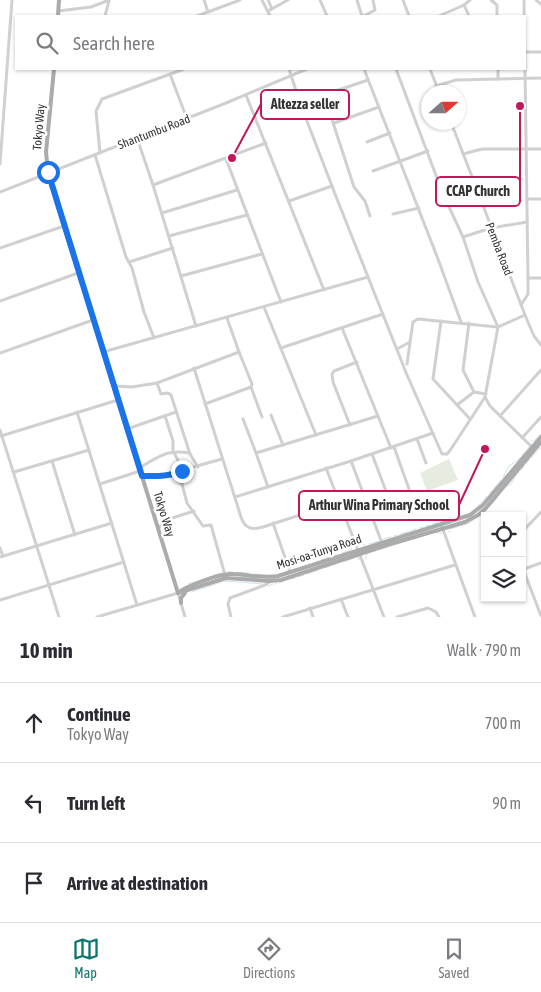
<!DOCTYPE html>
<meta charset="utf-8">
<style>
:root{--surface:#fff;--page:#f2f2f3;--text:#2b2b33;--muted:#7c7c81;--line:#e1e1e2;--accent:#0f766e}
body{margin:0;font-family:"Asap Condensed",sans-serif;background:var(--page);color:var(--text)}
.controls{position:absolute;right:15px;bottom:15px;display:grid;overflow:hidden;border-radius:0px;box-shadow:0 1px 4px #0004}
.controls button{width:45px;height:45px;display:grid;place-items:center;padding:0;border:0;border-bottom:1px solid var(--line);background:var(--surface);color:var(--text);font:25px sans-serif}
.compass{position:absolute;left:421px;top:85px;width:45px;height:45px;border-radius:50%;background:var(--surface);box-shadow:0 1px 4px #0004;rotate:69deg}
.stop{position:absolute;width:15px;height:15px;margin:-11px;border:4px solid #1a73e8;border-radius:50%;background:#fff}
.stop.end{background:#1a73e8;border-color:#fff;box-shadow:0 1px 5px #0008}
.list{margin:0;padding:0;list-style:none}
h2{display:flex;justify-content:space-between;align-items:center;height:65px;margin:0;padding:0 20px;font-size:21px}
h2 small{font-size:16px;font-weight:400;color:var(--muted)}
.list li{display:grid;grid-template-columns:32px 1fr auto;gap:15px;align-items:center;box-sizing:border-box;height:80px;padding:0 20px;border-top:1px solid var(--line)}
.list b{display:block;font-size:19px;white-space:nowrap}
.list p{margin:0;font-size:16px;white-space:nowrap;color:var(--muted)}
.list em{font-size:16px;font-style:normal;color:var(--muted)}
.icon{flex:none;width:28px;height:28px;fill:none;stroke:currentColor;stroke-width:2;stroke-linecap:round;stroke-linejoin:round}
.map{position:relative;flex:none;width:541px;height:617px;overflow:hidden}
.search{position:absolute;background:var(--surface);box-shadow:0 1px 4px #0004;left:15px;right:15px;top:15px;height:55px;display:flex;align-items:center;gap:12px;box-sizing:border-box;padding:0 18px;border-radius:0px;color:var(--muted);font-size:19px}
.sheet{height:305px;background:var(--surface)}
nav{display:flex;justify-content:space-around;align-items:center;box-sizing:border-box;height:70px;border-top:1px solid var(--line);background:var(--surface);font-size:14px;color:var(--muted)}
nav a{display:grid;justify-items:center;gap:2px}
nav .on{color:var(--accent)}
.map>svg:first-child{display:block}
.green{fill:#e6ecdf}
.lines{fill:none;stroke-linecap:round;stroke-linejoin:round}
.stream{stroke:#cfe2ee;stroke-width:1}
.minor{stroke:#d0d0d0;stroke-width:3}
.major{stroke:#ababab;stroke-width:4}
.route{stroke:#1a73e8;stroke-width:6}
.labels{text-anchor:middle;dominant-baseline:central;stroke-width:5;stroke-linejoin:round;paint-order:stroke}
.street-label{font-size:12px;fill:#333;stroke:#fff}
.leader{fill:none;stroke:#c2185b;stroke-width:2}
.callout-dot{fill:#c2185b;stroke:#fff;stroke-width:2}
.callout{fill:#fff;stroke:#c2185b;stroke-width:2}
.callout-label{font-size:14px;text-anchor:middle;font-weight:bold;fill:#333}
</style>
<div class="map">
<svg width="541" height="617" viewBox="0 0 541 617">
<rect width="100%" height="100%" fill="#fff"/>
<path class="green" d="M 449,459 L 458,480 L 427,491 L 420,473 Z"/>
<g class="lines">
<g class="stream">
<path d="M 531,441 L 534,441 L 541,434"/>
<path d="M 531,458 L 541,447"/>
<path d="M 526,464 L 529,460"/>
<path d="M 521,470 L 524,466"/>
<path d="M 518,473 L 519,472"/>
<path d="M 503,477 L 509,466 L 519,459 L 529,447"/>
<path d="M 507,486 L 511,484 L 516,475"/>
<path d="M 490,493 L 501,480"/>
<path d="M 492,504 L 497,498"/>
<path d="M 476,508 L 487,496"/>
<path d="M 440,522 L 449,519"/>
<path d="M 433,524 L 437,523"/>
<path d="M 426,526 L 430,525"/>
<path d="M 420,528 L 423,527"/>
<path d="M 410,531 L 416,529"/>
<path d="M 449,532 L 450,529 L 469,523 L 486,511"/>
<path d="M 435,533 L 440,532 L 442,534"/>
<path d="M 400,534 L 408,532"/>
<path d="M 394,536 L 397,535"/>
<path d="M 383,539 L 391,537"/>
<path d="M 358,544 L 365,545"/>
<path d="M 369,544 L 379,541"/>
<path d="M 378,550 L 388,547"/>
<path d="M 342,553 L 351,550 L 352,546"/>
<path d="M 334,556 L 338,554"/>
<path d="M 357,557 L 360,560"/>
<path d="M 365,559 L 368,553 L 375,551"/>
<path d="M 321,560 L 331,556"/>
<path d="M 317,561 L 318,561"/>
<path d="M 343,562 L 354,558"/>
<path d="M 339,563 L 341,562"/>
<path d="M 324,568 L 336,564"/>
<path d="M 228,572 L 233,572"/>
<path d="M 237,572 L 249,573"/>
<path d="M 254,574 L 265,575"/>
<path d="M 307,574 L 318,570"/>
<path d="M 214,575 L 222,573"/>
<path d="M 298,577 L 304,575"/>
<path d="M 290,579 L 295,578"/>
<path d="M 279,583 L 286,580"/>
<path d="M 188,584 L 194,582"/>
<path d="M 275,584 L 277,583"/>
<path d="M 268,586 L 273,584"/>
<path d="M 192,592 L 224,581 L 263,584"/>
</g>
<g class="minor">
<path d="M 204,0 L 208,12"/>
<path d="M 262,0 L 270,16"/>
<path d="M 268,0 L 272,9"/>
<path d="M 320,0 L 327,16"/>
<path d="M 357,0 L 362,16"/>
<path d="M 403,0 L 409,16"/>
<path d="M 491,0 L 497,5 L 497,16"/>
<path d="M 536,0 L 541,4"/>
<path d="M 464,5 L 469,16"/>
<path d="M 58,11 L 91,7 L 109,0"/>
<path d="M 268,11 L 288,0"/>
<path d="M 105,16 L 109,1"/>
<path d="M 197,16 L 240,0"/>
<path d="M 364,16 L 375,10 L 373,0"/>
<path d="M 439,16 L 464,5 L 470,0"/>
<path d="M 526,52 L 541,52"/>
<path d="M 289,69 L 300,103 L 337,199 L 407,375 L 442,454 L 447,454 L 451,449 L 485,397"/>
<path d="M 364,69 L 438,259 L 461,322"/>
<path d="M 396,69 L 443,194 L 463,237 L 478,282 L 498,327"/>
<path d="M 430,69 L 439,92"/>
<path d="M 498,69 L 498,79"/>
<path d="M 170,74 L 187,119"/>
<path d="M 436,86 L 456,80 L 541,78"/>
<path d="M 246,95 L 324,290"/>
<path d="M 324,95 L 354,187 L 365,201 L 370,216"/>
<path d="M 300,103 L 368,80"/>
<path d="M 451,122 L 525,315 L 534,336 L 541,345"/>
<path d="M 334,123 L 379,107"/>
<path d="M 137,138 L 153,185 L 196,326"/>
<path d="M 367,142 L 390,133"/>
<path d="M 100,153 L 96,111 L 102,99 L 184,69"/>
<path d="M 463,154 L 482,149 L 541,149"/>
<path d="M 95,155 L 126,257 L 132,268 L 144,312 L 154,338"/>
<path d="M 226,159 L 281,302"/>
<path d="M 0,164 L 12,0"/>
<path d="M 373,171 L 428,151"/>
<path d="M 153,185 L 266,143"/>
<path d="M 0,192 L 226,103 L 307,69"/>
<path d="M 527,199 L 541,199"/>
<path d="M 289,201 L 332,186"/>
<path d="M 162,213 L 237,190"/>
<path d="M 393,214 L 419,208"/>
<path d="M 169,236 L 247,215"/>
<path d="M 463,237 L 491,228 L 527,222"/>
<path d="M 0,248 L 64,226"/>
<path d="M 129,262 L 173,248"/>
<path d="M 181,276 L 262,254"/>
<path d="M 528,278 L 541,278"/>
<path d="M 0,301 L 78,273"/>
<path d="M 521,305 L 528,294 L 528,278 L 524,0"/>
<path d="M 264,307 L 316,435"/>
<path d="M 525,315 L 498,327 L 485,397 L 490,406 L 534,449"/>
<path d="M 441,321 L 433,379 L 470,419"/>
<path d="M 469,323 L 463,370 L 474,392 L 486,394"/>
<path d="M 342,328 L 391,448"/>
<path d="M 281,348 L 383,314"/>
<path d="M 397,349 L 410,342 L 413,322 L 418,319 L 497,327"/>
<path d="M 103,352 L 368,277"/>
<path d="M 0,353 L 93,320"/>
<path d="M 407,364 L 410,343"/>
<path d="M 194,368 L 241,517 C 245,529 252,530 263,527 L 340,502"/>
<path d="M 157,383 L 161,394 L 168,393 L 171,395 L 190,454 L 198,467"/>
<path d="M 114,386 L 132,387 L 157,383 L 239,352 L 227,318"/>
<path d="M 251,387 L 262,417"/>
<path d="M 205,404 L 251,387 L 252,384 L 239,352"/>
<path d="M 457,405 L 474,392"/>
<path d="M 77,412 L 137,605"/>
<path d="M 271,415 L 283,445"/>
<path d="M 165,416 L 173,441 L 173,451 L 181,466 L 179,471"/>
<path d="M 500,416 L 541,370"/>
<path d="M 243,419 L 256,453"/>
<path d="M 350,425 L 333,382 L 332,374 L 334,371 L 357,362"/>
<path d="M 127,429 L 176,412"/>
<path d="M 0,430 L 59,617"/>
<path d="M 1,436 L 118,400"/>
<path d="M 522,438 L 541,417"/>
<path d="M 417,439 L 426,463"/>
<path d="M 394,447 L 409,489"/>
<path d="M 372,454 L 390,502"/>
<path d="M 52,461 L 75,535"/>
<path d="M 351,461 L 382,543"/>
<path d="M 139,468 C 159,457 166,449 190,453"/>
<path d="M 326,468 L 384,617"/>
<path d="M 14,472 L 89,450"/>
<path d="M 171,475 L 182,484 L 187,503 L 203,526 L 211,525 L 225,575"/>
<path d="M 141,476 L 171,475 L 186,469 L 222,459"/>
<path d="M 100,484 L 140,471"/>
<path d="M 268,487 L 256,453 L 378,416"/>
<path d="M 235,497 L 351,461 L 433,433"/>
<path d="M 273,523 L 290,572"/>
<path d="M 441,524 L 475,617"/>
<path d="M 158,528 L 169,519 L 194,511"/>
<path d="M 522,532 L 541,512"/>
<path d="M 0,548 L 3,556"/>
<path d="M 0,557 L 112,523"/>
<path d="M 522,566 L 541,616"/>
<path d="M 524,569 L 541,563"/>
<path d="M 341,599 L 348,617"/>
<path d="M 0,600 L 124,562"/>
<path d="M 310,608 L 313,617"/>
<path d="M 97,617 L 178,593 L 185,617"/>
<path d="M 231,617 L 228,604 L 230,598 L 265,585 L 271,581"/>
<path d="M 283,617 L 455,565"/>
<path d="M 397,617 L 428,608 L 436,612 L 439,617"/>
</g>
<g class="major">
<path d="M 58,16 L 59,0"/>
<path d="M 54,69 L 46,152 L 48,172 L 178,593"/>
<path d="M 178,593 C 186,586 219,574 230,574 C 246,574 262,579 278,576 L 470,515 L 483,505 L 541,437"/>
<path d="M 178,593 L 226,578 L 270,581 L 281,580 L 384,546 L 465,522 L 478,515 L 486,508 L 541,442"/>
<path d="M 181,603 L 181,598 L 185,593"/>
</g>
</g>
<g class="lines">
<path class="route" d="M 48,172 L 142,476 C 156,476 168,477 182,471"/>
</g>
<g class="labels">
<g class="street-label">
<text transform="translate(39 127) rotate(-85)">Tokyo Way</text>
<text transform="translate(154 132) rotate(-21)">Shantumbu Road</text>
<text transform="translate(499 249) rotate(69)">Pemba Road</text>
<text transform="translate(164 514) rotate(73)">Tokyo Way</text>
<text transform="translate(319 552) rotate(-18)">Mosi-oa-Tunya Road</text>
</g>
</g>
<path class="leader" d="M232 158L261 104M520 106L520 191M485 449L459 505"/>
<g class="callout-dot">
<circle cx="232" cy="158" r="5"/>
<circle cx="520" cy="106" r="5"/>
<circle cx="485" cy="449" r="5"/>
</g>
<g class="callout">
<rect x="261" y="90" width="88" height="29" rx="5"/>
<rect x="436" y="177" width="84" height="29" rx="5"/>
<rect x="299" y="491" width="160" height="29" rx="5"/>
</g>
<g class="callout-label">
<text x="305" y="109">Altezza seller</text>
<text x="478" y="196">CCAP Church</text>
<text x="379" y="510">Arthur Wina Primary School</text>
</g>
</svg>
<div class="controls">
<button><svg class="icon" aria-label="locate" viewBox="0 0 24 24"><circle cx="12" cy="12" r="6"/><path d="M12 2v4M12 18v4M2 12h4M18 12h4"/></svg></button>
<button><svg class="icon" aria-label="layers" viewBox="0 0 24 24"><path d="M12 4l9 5-9 5-9-5zM3 14l9 5 9-5"/></svg></button>
</div>
<svg class="compass" viewBox="-18 -18 36 36"><path d="M0-13l5 13h-10z" fill="#e53935"/><path d="M0 13l5-13h-10z" fill="#7c7c81"/></svg>
<div class="stop" style="left:48px;top:172px"></div>
<div class="stop end" style="left:182px;top:471px"></div>
<div class="search"><svg class="icon" aria-label="search" viewBox="0 0 24 24"><circle cx="10" cy="10" r="6"/><path d="M15 15l6 6"/></svg>Search here</div>
</div>
<section class="sheet">
<h2>10 min<small>Walk · 790 m</small></h2>
<ul class="list">
<li><svg class="icon" aria-label="ahead" viewBox="0 0 24 24"><path d="M12 20V5M6 11l6-6 6 6"/></svg><div><b>Continue</b><p>Tokyo Way</p></div><em>700 m</em></li>
<li><svg class="icon" aria-label="left" viewBox="0 0 24 24"><path d="M17 20v-9H6M10 6l-5 5 5 5"/></svg><div><b>Turn left</b></div><em>90 m</em></li>
<li><svg class="icon" aria-label="arrive" viewBox="0 0 24 24"><path d="M6 21V4h12l-3 4 3 4H6"/></svg><div><b>Arrive at destination</b></div></li>
</ul>
</section>
<nav>
<a class="on"><svg class="icon" aria-label="map" viewBox="0 0 24 24"><path d="M3 6l6-2 6 2 6-2v14l-6 2-6-2-6 2zM9 4v14M15 6v14"/></svg>Map</a>
<a><svg class="icon" aria-label="directions" viewBox="0 0 24 24"><path d="M12 3l9 9-9 9-9-9zM9 14v-3h6M13 9l2 2-2 2"/></svg>Directions</a>
<a><svg class="icon" aria-label="saved" viewBox="0 0 24 24"><path d="M7 4h10v16l-5-4-5 4z"/></svg>Saved</a>
</nav>
